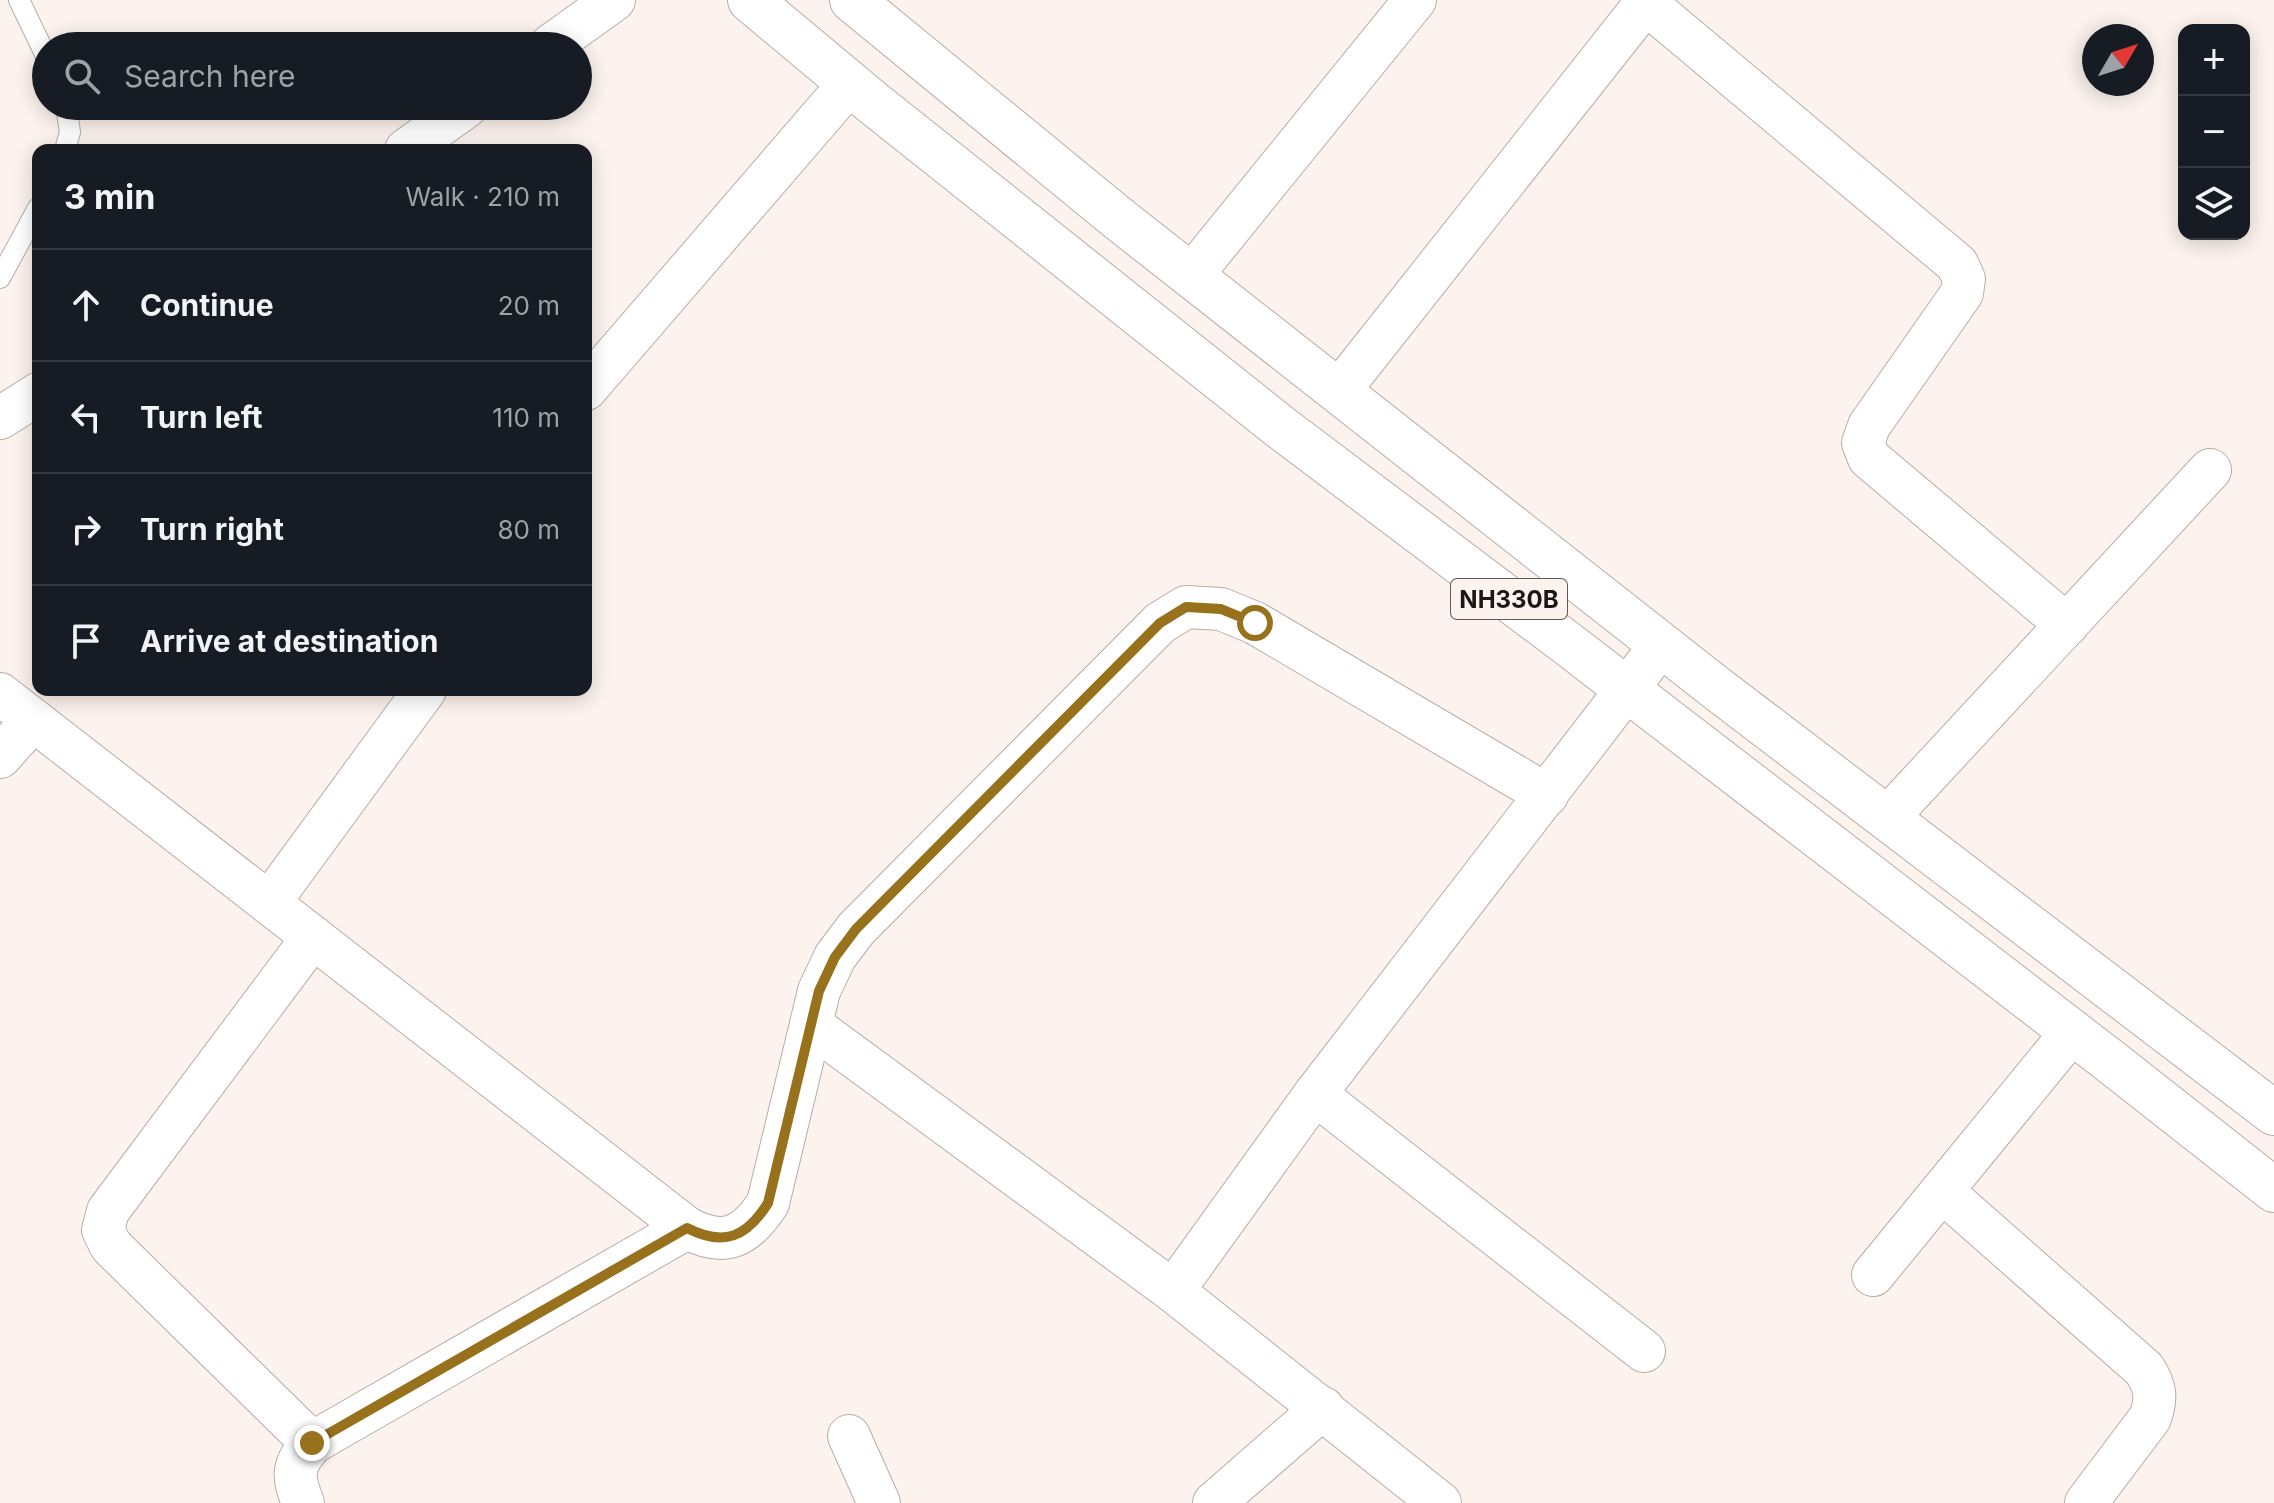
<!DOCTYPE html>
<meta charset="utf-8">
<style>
:root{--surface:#171b24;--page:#242831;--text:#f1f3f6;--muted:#9ea1a6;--line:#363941}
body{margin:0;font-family:Inter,sans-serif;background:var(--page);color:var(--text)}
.controls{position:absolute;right:24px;top:24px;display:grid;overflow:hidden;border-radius:16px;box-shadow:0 4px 20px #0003}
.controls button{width:72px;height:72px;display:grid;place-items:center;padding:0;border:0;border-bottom:2px solid var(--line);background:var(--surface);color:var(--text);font:40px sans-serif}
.compass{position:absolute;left:2082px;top:24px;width:72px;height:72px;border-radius:50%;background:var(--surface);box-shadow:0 4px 20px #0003;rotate:51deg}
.stop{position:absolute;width:24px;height:24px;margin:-18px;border:6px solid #98711c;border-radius:50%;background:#fff}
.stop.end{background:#98711c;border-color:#fff;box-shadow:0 2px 8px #0008}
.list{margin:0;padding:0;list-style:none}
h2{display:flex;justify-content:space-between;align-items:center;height:104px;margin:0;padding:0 32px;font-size:34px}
h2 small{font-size:26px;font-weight:400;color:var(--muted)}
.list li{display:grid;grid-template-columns:52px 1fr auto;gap:24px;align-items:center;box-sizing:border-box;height:112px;padding:0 32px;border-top:2px solid var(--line)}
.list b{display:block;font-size:30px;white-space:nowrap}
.list em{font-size:26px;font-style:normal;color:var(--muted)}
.icon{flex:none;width:44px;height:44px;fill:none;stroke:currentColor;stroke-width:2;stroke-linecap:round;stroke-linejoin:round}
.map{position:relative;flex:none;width:2274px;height:1503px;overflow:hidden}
.search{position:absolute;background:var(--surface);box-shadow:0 4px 20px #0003;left:32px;top:32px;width:560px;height:88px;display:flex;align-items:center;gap:20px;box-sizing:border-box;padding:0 28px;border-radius:44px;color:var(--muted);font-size:30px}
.panel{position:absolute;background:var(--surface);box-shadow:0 4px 20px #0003;left:32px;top:144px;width:560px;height:552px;border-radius:16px}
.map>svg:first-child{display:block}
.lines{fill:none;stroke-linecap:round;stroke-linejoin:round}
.lane-casing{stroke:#b8aca6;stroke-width:22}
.street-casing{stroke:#b8aca6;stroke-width:44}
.highway-casing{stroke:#b8aca6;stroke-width:46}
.lane{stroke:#fff;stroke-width:20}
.street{stroke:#fff;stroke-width:42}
.highway{stroke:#fff;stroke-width:44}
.route{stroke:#98711c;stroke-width:10}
.labels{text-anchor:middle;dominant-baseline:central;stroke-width:6;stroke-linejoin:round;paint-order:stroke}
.shield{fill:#fdf3ee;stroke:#5f5956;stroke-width:2}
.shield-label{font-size:24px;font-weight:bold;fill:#1b1715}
</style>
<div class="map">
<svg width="2274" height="1503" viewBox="0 0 2274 1503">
<rect width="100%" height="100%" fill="#fdf3ee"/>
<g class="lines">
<defs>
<g id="lane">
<path d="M 19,0 L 46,56"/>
<path d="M 65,150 L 70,132 L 66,106"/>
<path d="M 0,278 L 38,208"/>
</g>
<g id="street">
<path d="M 1642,0 L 1957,264 L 1964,279 L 1962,293 L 1869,426 L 1863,443 L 1869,458 L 2067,625"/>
<path d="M 550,46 L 614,0"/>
<path d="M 406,150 L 467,106"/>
<path d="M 1191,276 L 1415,0"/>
<path d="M 586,389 L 850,83"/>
<path d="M 1339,391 L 1648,0"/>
<path d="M 0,418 L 38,394"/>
<path d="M 0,694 L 687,1228 C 725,1248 746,1237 768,1203 L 819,991 L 835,957 L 856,929 L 1160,623 L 1186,607 L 1221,609 L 1255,623 L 1547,795"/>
<path d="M 0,757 L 33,720"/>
<path d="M 1887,818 L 2210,470"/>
<path d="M 269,903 L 425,690"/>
<path d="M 811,1025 L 1173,1291 L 1440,1503"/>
<path d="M 1315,1094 L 1644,1351"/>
<path d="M 1942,1191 L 2144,1369 C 2156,1387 2157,1398 2150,1418 L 2086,1503"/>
<path d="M 1873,1275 L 2072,1032"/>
<path d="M 1173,1291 L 1315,1094 L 1661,645"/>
<path d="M 849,1436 L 879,1503"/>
<path d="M 312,1443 L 111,1246 L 103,1230 L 108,1211 L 313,937"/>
<path d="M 303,1503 C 292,1475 292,1466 312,1443 L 687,1228"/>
<path d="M 1214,1503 L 1323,1408"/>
</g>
<g id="highway">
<path d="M 750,0 L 872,102 L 1279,426 L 1568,644 L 2110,1061 L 2274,1190"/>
<path d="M 852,0 L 1119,219 L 1715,687 L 2274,1113"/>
</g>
</defs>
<use href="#lane" class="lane-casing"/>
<use href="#street" class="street-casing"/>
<use href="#highway" class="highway-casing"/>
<use href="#lane" class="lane"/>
<use href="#street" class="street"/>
<use href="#highway" class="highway"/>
</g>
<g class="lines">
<path class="route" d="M 312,1443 L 687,1228 C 724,1247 747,1237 768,1203 L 819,991 L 835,957 L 856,929 L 1160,623 L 1186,607 L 1221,609 L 1255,623"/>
</g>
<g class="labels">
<rect class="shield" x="1451" y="579" width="116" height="40" rx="6"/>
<g class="shield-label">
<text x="1509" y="599">NH330B</text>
</g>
</g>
</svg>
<div class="controls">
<button>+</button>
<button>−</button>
<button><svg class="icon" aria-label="layers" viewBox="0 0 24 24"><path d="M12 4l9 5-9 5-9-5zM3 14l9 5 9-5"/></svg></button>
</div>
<svg class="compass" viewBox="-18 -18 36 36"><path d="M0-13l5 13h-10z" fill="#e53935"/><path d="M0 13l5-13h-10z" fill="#9ea1a6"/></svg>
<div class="stop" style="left:1255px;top:623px"></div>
<div class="stop end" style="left:312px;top:1443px"></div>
<div class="search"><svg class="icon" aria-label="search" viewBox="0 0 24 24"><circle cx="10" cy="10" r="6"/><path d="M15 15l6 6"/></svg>Search here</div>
<section class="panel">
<h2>3 min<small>Walk · 210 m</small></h2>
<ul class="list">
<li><svg class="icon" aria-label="ahead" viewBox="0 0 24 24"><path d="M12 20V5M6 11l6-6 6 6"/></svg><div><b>Continue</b></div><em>20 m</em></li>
<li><svg class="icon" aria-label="left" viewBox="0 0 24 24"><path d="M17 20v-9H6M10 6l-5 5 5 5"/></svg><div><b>Turn left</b></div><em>110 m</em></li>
<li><svg class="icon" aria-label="right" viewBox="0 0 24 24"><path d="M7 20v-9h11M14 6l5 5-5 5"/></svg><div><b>Turn right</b></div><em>80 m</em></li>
<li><svg class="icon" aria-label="arrive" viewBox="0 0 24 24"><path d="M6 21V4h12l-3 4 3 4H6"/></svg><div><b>Arrive at destination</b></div></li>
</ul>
</section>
</div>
